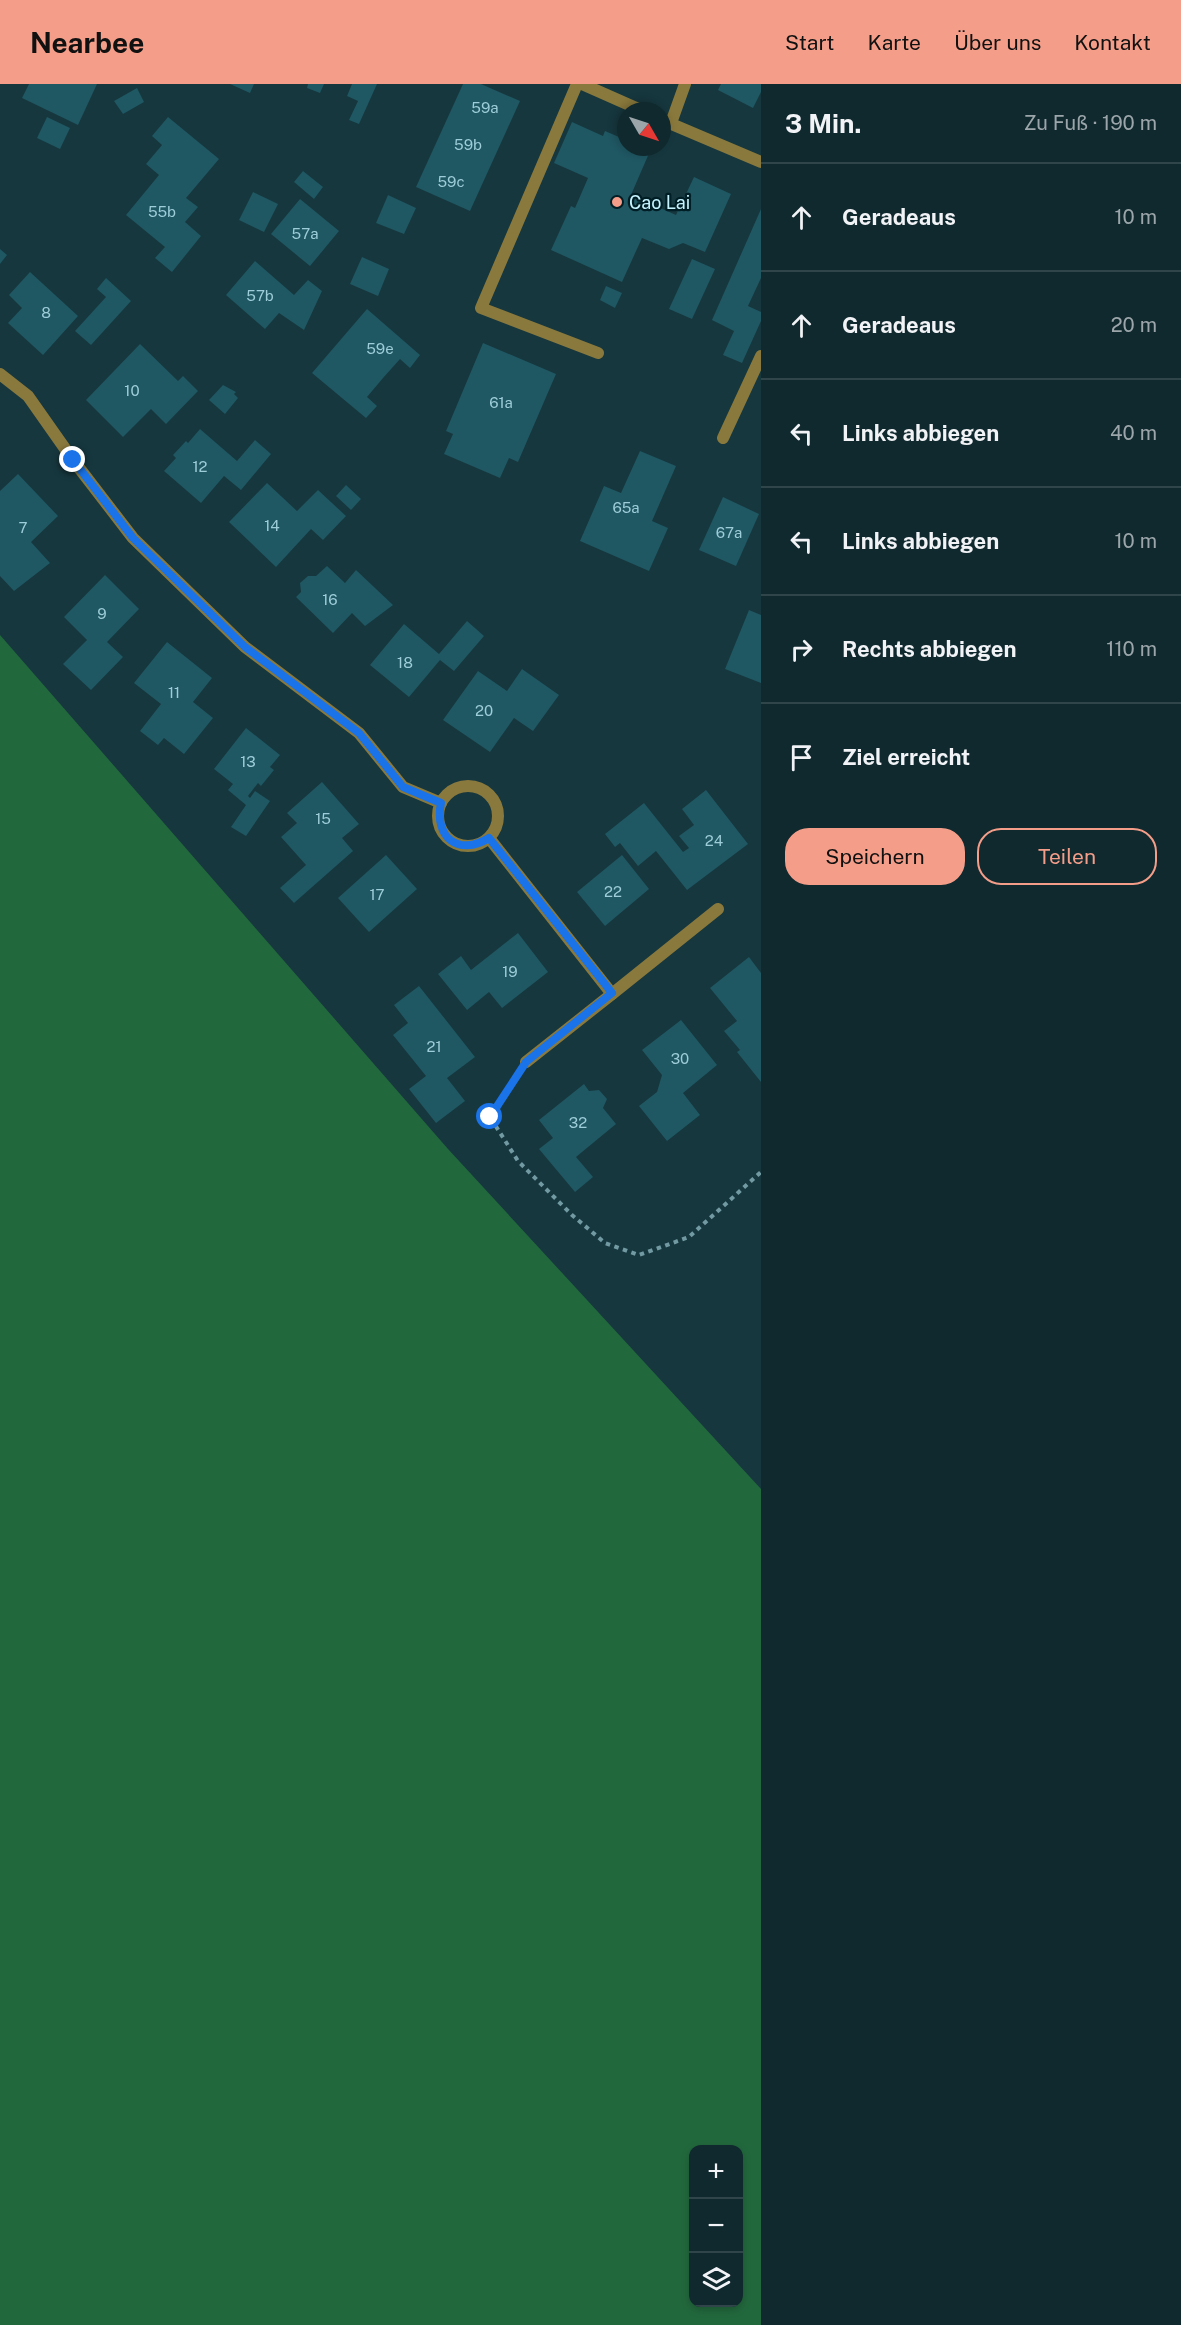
<!DOCTYPE html>
<html lang="de">
<meta charset="utf-8">
<style>
:root{--surface:#10292e;--page:#193136;--text:#f1f3f6;--muted:#9ca6aa;--line:#30454a;--accent:#f49e8a}
body{margin:0;font-family:"Public Sans",sans-serif;background:var(--page);color:var(--text)}
.controls{position:absolute;right:18px;bottom:18px;display:grid;overflow:hidden;border-radius:12px;box-shadow:0 3px 9px #0003}
.controls button{width:54px;height:54px;display:grid;place-items:center;padding:0;border:0;border-bottom:2px solid var(--line);background:var(--surface);color:var(--text);font:30px sans-serif}
.compass{position:absolute;left:617px;top:18px;width:54px;height:54px;border-radius:50%;background:var(--surface);box-shadow:0 3px 9px #0003;rotate:129deg}
.stop{position:absolute;width:18px;height:18px;margin:-14px;border:4px solid #1a73e8;border-radius:50%;background:#fff}
.stop.end{background:#1a73e8;border-color:#fff;box-shadow:0 2px 6px #0008}
.list{margin:0;padding:0;list-style:none}
h2{display:flex;justify-content:space-between;align-items:center;height:78px;margin:0;padding:0 24px;font-size:26px}
h2 small{font-size:20px;font-weight:400;color:var(--muted)}
.list li{display:grid;grid-template-columns:39px 1fr auto;gap:18px;align-items:center;box-sizing:border-box;height:108px;padding:0 24px;border-top:2px solid var(--line)}
.list b{display:block;font-size:22px;white-space:nowrap}
.list em{font-size:20px;font-style:normal;color:var(--muted)}
.actions{display:flex;gap:12px;padding:18px 24px}
.actions a{flex:1;padding:14px 0;border:2px solid var(--accent);border-radius:24px;text-align:center;font-size:21px;color:var(--accent)}
.actions .main{background:var(--accent);color:#111}
.icon{flex:none;width:33px;height:33px;fill:none;stroke:currentColor;stroke-width:2;stroke-linecap:round;stroke-linejoin:round}
.map{position:relative;flex:none;width:761px;height:2241px;overflow:hidden}
header{display:flex;align-items:center;gap:36px;box-sizing:border-box;height:84px;padding:0 30px;background:var(--accent);color:#111}
header strong{font-size:28px}
nav{display:flex;gap:33px;margin-inline-start:auto;font-size:21px}
main{display:flex}
aside{flex:1;background:var(--surface)}
.map>svg:first-child{display:block}
.green{fill:#22683d;fill-rule:evenodd}
.building{fill:#1f5762}
.lines{fill:none;stroke-linecap:round;stroke-linejoin:round}
.path{stroke:#729aa3;stroke-width:4;stroke-dasharray:4.5 4.5;stroke-linecap:butt}
.service{stroke:#8a793c;stroke-width:12}
.minor{stroke:#8a793c;stroke-width:12}
.tertiary{stroke:#8a793c;stroke-width:12}
.route{stroke:#1a73e8;stroke-width:8}
.poi-dot{fill:#f49e8a;stroke:#001e25;stroke-width:2}
.labels{text-anchor:middle;dominant-baseline:central;stroke-width:4.5;stroke-linejoin:round;paint-order:stroke}
.number-label{font-size:15px;fill:#9ccdd8}
.poi-label{font-size:18px;fill:#c5f4ff;stroke:#001e25;text-anchor:start}
</style>
<header>
<strong>Nearbee</strong>
<nav><a>Start</a><a>Karte</a><a>Über uns</a><a>Kontakt</a></nav>
</header>
<main>
<div class="map">
<svg width="761" height="2241" viewBox="0 0 761 2241">
<rect width="100%" height="100%" fill="#16373e"/>
<path class="green" d="M 0,551 L 448,1065 L 761,1405 L 761,2241 L 0,2241 ZM 694,2066 L 738,2066 L 738,2218 L 694,2218 Z"/>
<g class="building">
<path d="M 29,0 L 97,0 L 78,41 L 22,14 Z"/>
<path d="M 230,0 L 254,0 L 250,9 Z"/>
<path d="M 308,0 L 324,0 L 320,9 L 307,4 Z"/>
<path d="M 352,0 L 377,0 L 359,40 L 349,36 L 358,17 L 347,12 Z"/>
<path d="M 463,0 L 481,0 L 520,17 L 470,127 L 416,103 Z"/>
<path d="M 721,0 L 761,0 L 761,8 L 753,24 L 718,6 Z"/>
<path d="M 137,4 L 144,18 L 123,30 L 114,17 Z"/>
<path d="M 47,33 L 70,44 L 60,65 L 37,54 Z"/>
<path d="M 168,33 L 219,75 L 186,114 L 198,123 L 185,138 L 201,152 L 172,188 L 155,174 L 165,163 L 126,131 L 159,91 L 146,80 L 162,61 L 152,52 Z"/>
<path d="M 572,38 L 603,52 L 605,47 L 626,56 L 626,63 L 641,63 L 650,67 L 631,111 L 638,114 L 676,131 L 694,93 L 731,110 L 705,168 L 683,159 L 669,165 L 642,154 L 622,198 L 551,166 L 571,122 L 575,124 L 588,94 L 554,79 Z"/>
<path d="M 303,87 L 323,103 L 314,115 L 294,98 Z"/>
<path d="M 253,108 L 278,120 L 264,148 L 239,136 Z"/>
<path d="M 388,111 L 416,124 L 404,150 L 376,139 Z"/>
<path d="M 300,115 L 339,147 L 310,182 L 271,150 Z"/>
<path d="M 761,125 L 761,194 L 748,222 L 761,228 L 761,237 L 742,279 L 723,271 L 734,247 L 712,236 Z"/>
<path d="M 0,165 L 7,171 L 0,180 Z"/>
<path d="M 362,173 L 389,185 L 378,212 L 350,200 Z"/>
<path d="M 692,175 L 715,185 L 692,235 L 669,225 Z"/>
<path d="M 255,177 L 294,211 L 308,196 L 322,207 L 304,246 L 279,229 L 265,245 L 226,211 Z"/>
<path d="M 30,188 L 78,232 L 43,271 L 8,239 L 22,224 L 9,211 Z"/>
<path d="M 106,194 L 131,217 L 91,261 L 75,247 L 106,213 L 97,205 Z"/>
<path d="M 606,202 L 622,209 L 615,224 L 600,216 Z"/>
<path d="M 367,225 L 420,271 L 410,284 L 400,275 L 383,294 L 367,313 L 377,322 L 366,334 L 312,289 Z"/>
<path d="M 483,259 L 556,290 L 518,378 L 509,374 L 500,394 L 444,370 L 453,350 L 446,347 Z"/>
<path d="M 140,260 L 178,297 L 183,292 L 198,307 L 166,340 L 151,325 L 123,353 L 86,316 Z"/>
<path d="M 223,301 L 236,308 L 234,310 L 238,314 L 225,330 L 209,316 Z"/>
<path d="M 200,345 L 237,377 L 255,356 L 271,370 L 241,406 L 224,392 L 201,419 L 164,387 L 176,374 L 173,371 L 186,357 L 188,359 Z"/>
<path d="M 640,367 L 676,382 L 652,437 L 668,444 L 649,487 L 580,457 L 604,402 L 621,409 Z"/>
<path d="M 18,390 L 58,432 L 31,458 L 50,479 L 14,507 L 0,492 L 0,407 Z"/>
<path d="M 267,399 L 297,427 L 318,406 L 346,432 L 323,456 L 311,445 L 276,483 L 229,438 Z"/>
<path d="M 346,401 L 361,415 L 351,426 L 336,412 Z"/>
<path d="M 723,413 L 759,430 L 736,482 L 699,466 Z"/>
<path d="M 327,482 L 345,499 L 356,486 L 393,521 L 365,542 L 352,529 L 333,549 L 296,513 L 301,508 L 300,499 L 308,492 L 316,492 Z"/>
<path d="M 105,491 L 139,525 L 107,558 L 123,573 L 91,606 L 63,580 L 87,556 L 64,533 Z"/>
<path d="M 749,526 L 761,531 L 761,599 L 725,585 Z"/>
<path d="M 467,537 L 484,552 L 454,587 L 440,576 L 409,613 L 370,581 L 404,540 L 439,570 Z"/>
<path d="M 167,558 L 212,594 L 193,618 L 213,634 L 184,670 L 164,654 L 158,661 L 140,647 L 161,620 L 134,599 Z"/>
<path d="M 522,585 L 559,611 L 533,647 L 514,634 L 490,668 L 443,636 L 478,587 L 507,607 Z"/>
<path d="M 246,644 L 280,671 L 270,683 L 274,686 L 261,702 L 258,699 L 248,712 L 250,714 L 255,707 L 270,717 L 246,752 L 231,743 L 246,721 L 228,706 L 233,700 L 214,685 Z"/>
<path d="M 322,698 L 359,740 L 342,754 L 353,767 L 294,819 L 280,804 L 306,781 L 281,753 L 297,739 L 287,729 Z"/>
<path d="M 706,706 L 748,760 L 687,806 L 656,767 L 638,782 L 620,759 L 615,763 L 605,750 L 644,719 L 683,768 L 689,764 L 679,752 L 694,741 L 682,725 Z"/>
<path d="M 386,771 L 417,805 L 369,848 L 338,814 Z"/>
<path d="M 622,771 L 649,805 L 605,842 L 577,808 Z"/>
<path d="M 518,849 L 548,888 L 502,924 L 489,908 L 467,926 L 438,890 L 461,872 L 471,886 Z"/>
<path d="M 749,873 L 761,889 L 761,998 L 737,968 L 740,966 L 724,947 L 737,937 L 710,904 Z"/>
<path d="M 419,902 L 475,973 L 447,994 L 465,1017 L 436,1039 L 409,1005 L 426,992 L 393,951 L 408,939 L 394,921 Z"/>
<path d="M 681,936 L 717,981 L 683,1009 L 700,1031 L 667,1057 L 639,1022 L 657,1008 L 662,991 L 642,966 Z"/>
<path d="M 584,1000 L 589,1007 L 599,1006 L 607,1015 L 603,1024 L 616,1040 L 576,1073 L 593,1093 L 575,1108 L 539,1065 L 553,1054 L 539,1036 Z"/>
</g>
<g class="lines">
<path class="path" d="M 514,997 L 490,1033 L 518,1077 L 572,1131 L 605,1159 L 639,1171 L 689,1153 L 761,1088"/>
<g class="service">
<path d="M 577,0 L 481,224 L 598,269"/>
<path d="M 671,39 L 685,0"/>
<path d="M 723,354 L 761,272"/>
</g>
<g class="minor">
<path d="M 0,290 L 28,312 L 73,376 L 133,454 L 245,563 L 359,649 L 403,703 L 441,719"/>
<circle cx="468" cy="732" r="30"/>
<path d="M 489,754 L 612,910 L 718,825"/>
<path d="M 526,978 L 612,910"/>
</g>
<g class="tertiary">
<path d="M 582,0 L 643,27"/>
<path d="M 662,36 L 761,78"/>
</g>
</g>
<g class="lines">
<path class="route" d="M 73,376 L 133,454 L 245,563 L 359,649 L 403,703 L 441,719 C 434,753 458,773 489,754 L 612,909 L 526,978 L 490,1033"/>
</g>
<circle class="poi-dot" cx="617" cy="118" r="6"/>
<g class="labels">
<g class="number-label">
<text x="485" y="23">59a</text>
<text x="468" y="60">59b</text>
<text x="451" y="97">59c</text>
<text x="162" y="127">55b</text>
<text x="305" y="149">57a</text>
<text x="260" y="211">57b</text>
<text x="46" y="228">8</text>
<text x="380" y="264">59e</text>
<text x="132" y="306">10</text>
<text x="501" y="318">61a</text>
<text x="200" y="382">12</text>
<text x="626" y="423">65a</text>
<text x="272" y="441">14</text>
<text x="23" y="443">7</text>
<text x="729" y="448">67a</text>
<text x="330" y="515">16</text>
<text x="102" y="529">9</text>
<text x="405" y="578">18</text>
<text x="174" y="608">11</text>
<text x="484" y="626">20</text>
<text x="248" y="677">13</text>
<text x="323" y="734">15</text>
<text x="714" y="756">24</text>
<text x="613" y="807">22</text>
<text x="377" y="810">17</text>
<text x="510" y="887">19</text>
<text x="434" y="962">21</text>
<text x="680" y="974">30</text>
<text x="578" y="1038">32</text>
</g>
<g class="poi-label">
<text x="629" y="118">Cao Lai</text>
</g>
</g>
</svg>
<div class="controls">
<button>+</button>
<button>−</button>
<button><svg class="icon" aria-label="layers" viewBox="0 0 24 24"><path d="M12 4l9 5-9 5-9-5zM3 14l9 5 9-5"/></svg></button>
</div>
<svg class="compass" viewBox="-18 -18 36 36"><path d="M0-13l5 13h-10z" fill="#e53935"/><path d="M0 13l5-13h-10z" fill="#9ca6aa"/></svg>
<div class="stop" style="left:490px;top:1033px"></div>
<div class="stop end" style="left:73px;top:376px"></div>
</div>
<aside>
<h2>3 Min.<small>Zu Fuß · 190 m</small></h2>
<ul class="list">
<li><svg class="icon" aria-label="ahead" viewBox="0 0 24 24"><path d="M12 20V5M6 11l6-6 6 6"/></svg><div><b>Geradeaus</b></div><em>10 m</em></li>
<li><svg class="icon" aria-label="ahead" viewBox="0 0 24 24"><path d="M12 20V5M6 11l6-6 6 6"/></svg><div><b>Geradeaus</b></div><em>20 m</em></li>
<li><svg class="icon" aria-label="left" viewBox="0 0 24 24"><path d="M17 20v-9H6M10 6l-5 5 5 5"/></svg><div><b>Links abbiegen</b></div><em>40 m</em></li>
<li><svg class="icon" aria-label="left" viewBox="0 0 24 24"><path d="M17 20v-9H6M10 6l-5 5 5 5"/></svg><div><b>Links abbiegen</b></div><em>10 m</em></li>
<li><svg class="icon" aria-label="right" viewBox="0 0 24 24"><path d="M7 20v-9h11M14 6l5 5-5 5"/></svg><div><b>Rechts abbiegen</b></div><em>110 m</em></li>
<li><svg class="icon" aria-label="arrive" viewBox="0 0 24 24"><path d="M6 21V4h12l-3 4 3 4H6"/></svg><div><b>Ziel erreicht</b></div></li>
</ul>
<div class="actions"><a class="main">Speichern</a><a>Teilen</a></div>
</aside>
</main>
